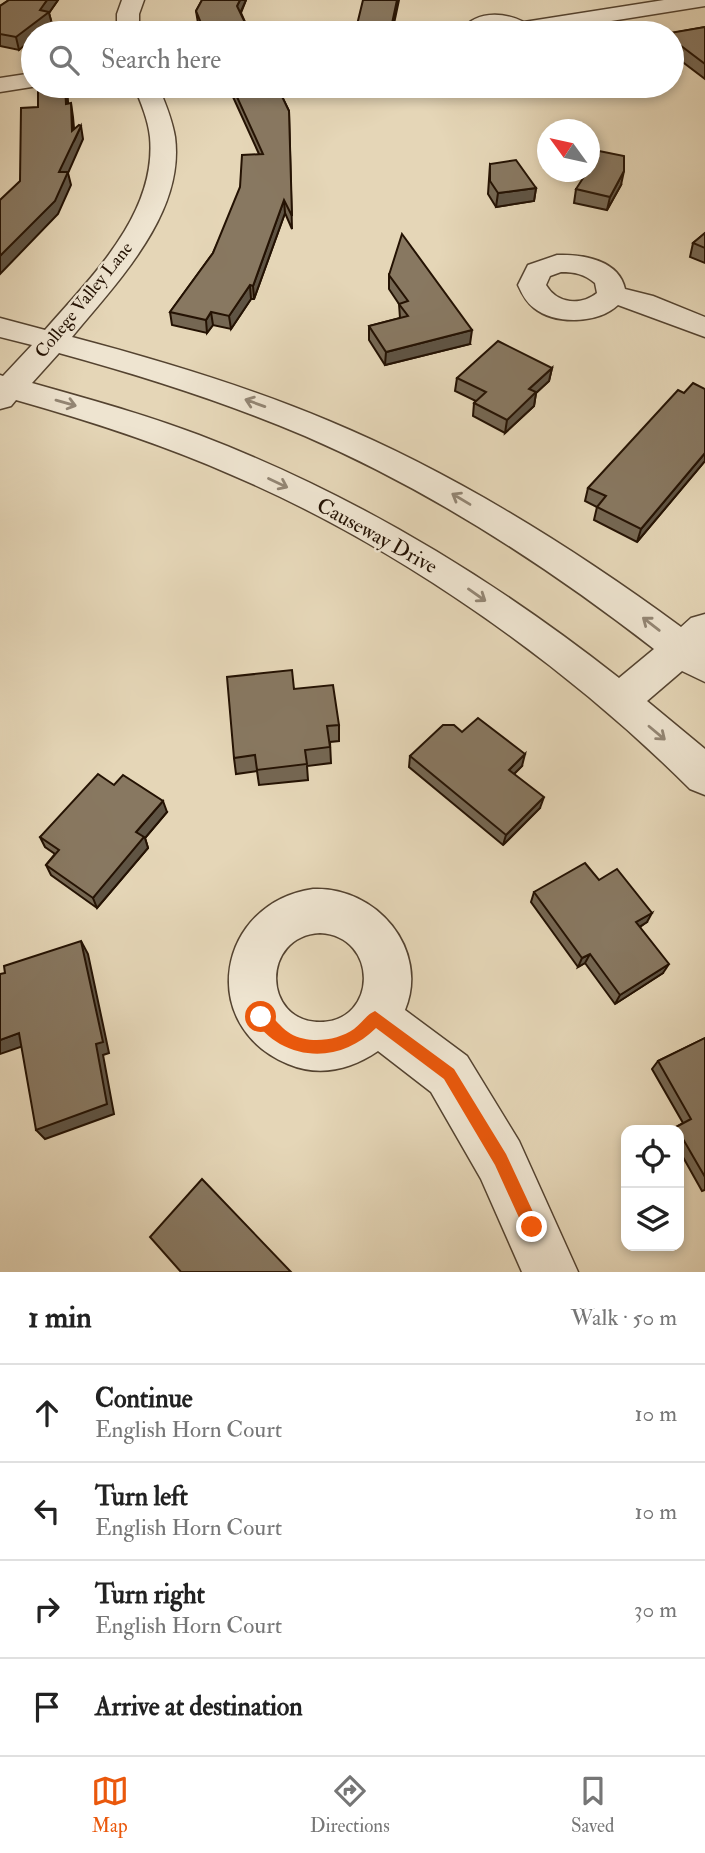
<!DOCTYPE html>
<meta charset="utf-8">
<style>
:root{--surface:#fff;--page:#f2f2f2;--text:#222;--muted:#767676;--line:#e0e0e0;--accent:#ea580c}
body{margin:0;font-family:"IM FELL Double Pica",serif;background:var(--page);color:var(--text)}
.controls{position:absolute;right:21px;bottom:21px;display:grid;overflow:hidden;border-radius:14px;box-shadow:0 4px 10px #0003}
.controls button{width:63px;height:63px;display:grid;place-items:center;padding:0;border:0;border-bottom:2px solid var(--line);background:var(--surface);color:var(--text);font:35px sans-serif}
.compass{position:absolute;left:537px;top:119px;width:63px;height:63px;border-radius:50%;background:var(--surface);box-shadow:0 4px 10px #0003;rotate:303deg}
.stop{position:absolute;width:21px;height:21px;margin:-16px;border:5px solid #ea580c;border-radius:50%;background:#fff}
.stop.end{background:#ea580c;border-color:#fff;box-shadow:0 2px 7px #0008}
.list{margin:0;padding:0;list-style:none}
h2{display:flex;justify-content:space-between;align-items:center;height:91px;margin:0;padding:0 28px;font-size:30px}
h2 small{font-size:23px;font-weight:400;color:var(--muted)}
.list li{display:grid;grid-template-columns:46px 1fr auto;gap:21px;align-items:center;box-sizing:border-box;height:98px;padding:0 28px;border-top:2px solid var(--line)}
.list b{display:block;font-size:26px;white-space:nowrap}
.list p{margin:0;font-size:23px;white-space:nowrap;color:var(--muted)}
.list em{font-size:23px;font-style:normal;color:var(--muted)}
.icon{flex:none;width:38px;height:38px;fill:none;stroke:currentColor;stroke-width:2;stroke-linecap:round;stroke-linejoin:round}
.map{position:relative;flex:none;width:705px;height:1272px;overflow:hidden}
.search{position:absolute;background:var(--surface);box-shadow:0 4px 10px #0003;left:21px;right:21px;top:21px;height:77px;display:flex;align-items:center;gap:18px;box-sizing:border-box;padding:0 24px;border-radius:38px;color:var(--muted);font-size:26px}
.sheet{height:483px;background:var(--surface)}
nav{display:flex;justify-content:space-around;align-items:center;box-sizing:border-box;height:98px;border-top:2px solid var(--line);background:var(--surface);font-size:19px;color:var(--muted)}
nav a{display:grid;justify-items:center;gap:4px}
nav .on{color:var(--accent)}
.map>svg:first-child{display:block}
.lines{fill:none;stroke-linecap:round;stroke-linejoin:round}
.minor-casing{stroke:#544330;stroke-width:3}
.minor{fill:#eee4d0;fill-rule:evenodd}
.wall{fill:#756753;stroke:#241203;stroke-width:2}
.shaded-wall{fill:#5f5444;stroke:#241203;stroke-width:2}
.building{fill:#887861;stroke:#241203;stroke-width:2}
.oneway{stroke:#938674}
.route{fill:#ea580c}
.labels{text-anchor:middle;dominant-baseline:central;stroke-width:5;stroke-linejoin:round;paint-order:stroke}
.far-street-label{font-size:18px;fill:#241203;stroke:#eee4d0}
.street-label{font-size:21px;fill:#241203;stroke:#eee4d0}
</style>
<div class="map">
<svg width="705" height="1272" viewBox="0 0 705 1272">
<rect width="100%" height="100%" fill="#e5d6b7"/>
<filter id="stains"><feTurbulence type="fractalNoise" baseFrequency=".00286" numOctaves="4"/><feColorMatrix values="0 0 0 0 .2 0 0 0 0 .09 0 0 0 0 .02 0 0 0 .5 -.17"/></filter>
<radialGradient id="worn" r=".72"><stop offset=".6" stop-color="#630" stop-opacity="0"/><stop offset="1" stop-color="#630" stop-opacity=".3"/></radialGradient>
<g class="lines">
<defs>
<g id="minor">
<path d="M 122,0 L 144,0 L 139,14 L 139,33 L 117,33 L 117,14 Z"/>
<path d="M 664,0 L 705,0 L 705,6 L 536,33 L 512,33 L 496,28 L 488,28 L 481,33 L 459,33 C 474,11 501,11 524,22 Z"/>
<path d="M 33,73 L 33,86 L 38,86 L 0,92 L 0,78 Z"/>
<path d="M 134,86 L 158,86 C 165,102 172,119 175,137 C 185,214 117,282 72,337 C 159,360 246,386 329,421 C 454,473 572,547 681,627 L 691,618 L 705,614 L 705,682 L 682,671 L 647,701 L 705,749 L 705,795 L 690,789 C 564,663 396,545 232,475 C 162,444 90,421 16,400 L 11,406 L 0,409 L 0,375 L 3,376 L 32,345 L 0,337 L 0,318 L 45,330 C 91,277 157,214 150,137 C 148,119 141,103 134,86 ZM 59,353 C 143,376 225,402 305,436 C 430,490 547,566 654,649 L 619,678 C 491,577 351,493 199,435 C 144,414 88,399 32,383 Z"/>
<path d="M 557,255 C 583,254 619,260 625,289 L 653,296 L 705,317 L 705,337 L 618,305 C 598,324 555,325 534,308 C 526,302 522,294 518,285 L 528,265 ZM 561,272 C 575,272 584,274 595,283 L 597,293 C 581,306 557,304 546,285 L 550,276 Z"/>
<path d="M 313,889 C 376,886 430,949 405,1010 L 467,1056 L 519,1141 L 578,1272 L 522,1272 L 481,1179 L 431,1092 L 378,1051 C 350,1070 319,1077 288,1064 C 196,1026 217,903 313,889 ZM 320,933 C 379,936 378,1022 320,1022 C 262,1022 261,936 320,933 Z"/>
</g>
</defs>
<use href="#minor" class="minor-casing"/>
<use href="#minor" class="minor"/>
</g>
<g class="wall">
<path d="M 9,0 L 58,0 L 49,13 L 52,24 L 40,33 L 33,33 L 19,50 L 0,46 L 0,6 Z"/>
<path d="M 202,0 L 246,0 L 241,13 L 250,33 L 201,33 L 198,23 L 196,11 Z"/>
<path d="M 705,27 L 705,79 L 672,54 L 672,33 Z"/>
<path d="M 228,86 L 277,86 L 289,111 L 292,229 L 285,213 L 254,299 L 251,299 L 231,329 L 213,325 L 207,333 L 172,325 L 170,312 L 213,253 L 259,154 Z"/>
<path d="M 490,164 L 536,188 L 534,201 L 496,207 L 488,194 Z"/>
<path d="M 621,185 L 607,210 L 574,203 L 576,189 Z"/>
<path d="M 705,233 L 705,263 L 690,257 L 693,243 Z"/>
<path d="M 389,275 L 470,344 L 385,365 L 369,340 L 369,326 L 400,318 L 399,304 L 389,289 Z"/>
<path d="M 552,368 L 549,381 L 536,393 L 534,406 L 505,433 L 473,416 L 474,403 L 476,401 L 455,391 L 457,378 Z"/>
<path d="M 705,389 L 705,461 L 637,542 L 594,520 L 597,507 L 585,501 L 588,488 L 684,393 Z"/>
<path d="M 294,689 L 339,725 L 339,741 L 330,742 L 331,763 L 307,766 L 308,780 L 259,785 L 257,771 L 236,774 L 234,758 Z"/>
<path d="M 462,732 L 522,766 L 514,774 L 540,808 L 503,845 L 409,767 L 410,756 Z"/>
<path d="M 114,785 L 167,812 L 145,838 L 148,848 L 97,908 L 51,875 L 46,865 L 55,854 L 45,847 L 40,837 Z"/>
<path d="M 599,880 L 647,922 L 640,927 L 663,973 L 615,1004 L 585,963 L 578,967 L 531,902 L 534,892 Z"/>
<path d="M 705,1038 L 705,1190 L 702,1191 L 679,1150 L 679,1130 L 672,1130 L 676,1127 L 683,1123 L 652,1069 L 658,1061 Z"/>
</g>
<g class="shaded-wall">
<path d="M 47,0 L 58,0 L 49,13 L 52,24 L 40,33 L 33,33 L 33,38 L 19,50 L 16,37 Z"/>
<path d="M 240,0 L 246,0 L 238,18 L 237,6 Z"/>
<path d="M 397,0 L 399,0 L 392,33 L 390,33 Z"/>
<path d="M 65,86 L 67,86 L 69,117 L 66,104 Z"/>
<path d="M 71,103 L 73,117 L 75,139 L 81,126 L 83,139 L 68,173 L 71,185 L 58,214 L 0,274 L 0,256 L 59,172 L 72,131 Z"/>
<path d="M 624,171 L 621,185 L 607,210 L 610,197 Z"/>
<path d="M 536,188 L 534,201 L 496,207 L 498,193 Z"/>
<path d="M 284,200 L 285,213 L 254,299 L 253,286 Z"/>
<path d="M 250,285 L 251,299 L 231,329 L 229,316 Z"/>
<path d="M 211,312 L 213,325 L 207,333 L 206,320 Z"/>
<path d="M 472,330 L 470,344 L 385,365 L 386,352 Z"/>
<path d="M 552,368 L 549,381 L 536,393 L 534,406 L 505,433 L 507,420 L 529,389 Z"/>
<path d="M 705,453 L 705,461 L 637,542 L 641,529 Z"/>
<path d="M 525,754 L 522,766 L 507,781 L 509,770 Z"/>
<path d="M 544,797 L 540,808 L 503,845 L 506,835 Z"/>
<path d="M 163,801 L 167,812 L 145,838 L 148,848 L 97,908 L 93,898 L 136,832 Z"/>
<path d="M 652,913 L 647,922 L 631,932 L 636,922 Z"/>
<path d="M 81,941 L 88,954 L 109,1053 L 103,1055 L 114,1114 L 45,1139 L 36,1130 L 96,1044 Z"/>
<path d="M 590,954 L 585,963 L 578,967 L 582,958 Z"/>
<path d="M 669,964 L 663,973 L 615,1004 L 620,995 Z"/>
<path d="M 19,1033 L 29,1044 L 0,1054 L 0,1040 Z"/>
</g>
<g class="building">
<path d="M 9,0 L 47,0 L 40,10 L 49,12 L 16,37 L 0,34 L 0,6 Z"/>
<path d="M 202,0 L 240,0 L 237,6 L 250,33 L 205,33 L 196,11 Z"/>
<path d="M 363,0 L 397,0 L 390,33 L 355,33 Z"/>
<path d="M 705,27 L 705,64 L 672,39 L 672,33 L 670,33 Z"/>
<path d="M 38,86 L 65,86 L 66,104 L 71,103 L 72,131 L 79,125 L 81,126 L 59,172 L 68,172 L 55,201 L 0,256 L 0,200 L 20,181 L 21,108 L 38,107 Z"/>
<path d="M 232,86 L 277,86 L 289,111 L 292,216 L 284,200 L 253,286 L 250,285 L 229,316 L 211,312 L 206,320 L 170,312 L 213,253 L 240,187 L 242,155 L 263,154 Z"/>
<path d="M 599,151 L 624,156 L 624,171 L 610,197 L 576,189 L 587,172 L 590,172 L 590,167 Z"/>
<path d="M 516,160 L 536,188 L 498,193 L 490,181 L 490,164 Z"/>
<path d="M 705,233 L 705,248 L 693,243 Z"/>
<path d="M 402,234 L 472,330 L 386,352 L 369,326 L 408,316 L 399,304 L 408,301 L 389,275 Z"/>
<path d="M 498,341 L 552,368 L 529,389 L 536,392 L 507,420 L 474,403 L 486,392 L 457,378 Z"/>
<path d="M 693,383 L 705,389 L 705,453 L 641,529 L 597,507 L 606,496 L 588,488 L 678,390 L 684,393 Z"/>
<path d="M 292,670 L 294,689 L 333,685 L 339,725 L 327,726 L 330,747 L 305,750 L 307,764 L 257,770 L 255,755 L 234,758 L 227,677 Z"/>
<path d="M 478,718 L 525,754 L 509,770 L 544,797 L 506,835 L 410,756 L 443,725 L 454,725 L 462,732 Z"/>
<path d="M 98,774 L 114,785 L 123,775 L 163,801 L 136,832 L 144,837 L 93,898 L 46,865 L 59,850 L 40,837 Z"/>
<path d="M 585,863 L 599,880 L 617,869 L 652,913 L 636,922 L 669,964 L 620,995 L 590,954 L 582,958 L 534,892 Z"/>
<path d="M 81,941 L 103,1042 L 96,1044 L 107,1104 L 36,1130 L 19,1033 L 0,1040 L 0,974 L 5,973 L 4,966 Z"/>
<path d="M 705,1038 L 705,1177 L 676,1127 L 691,1119 L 658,1061 Z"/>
<path d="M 202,1179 L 291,1272 L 181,1272 L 150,1237 Z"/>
</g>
<defs><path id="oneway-shaft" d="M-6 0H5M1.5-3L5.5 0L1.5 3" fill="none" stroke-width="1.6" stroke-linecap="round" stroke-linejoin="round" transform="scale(1.75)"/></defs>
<g class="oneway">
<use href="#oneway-shaft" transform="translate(66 403) rotate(16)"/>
<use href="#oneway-shaft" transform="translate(255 403) rotate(-160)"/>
<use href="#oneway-shaft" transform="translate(278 483) rotate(25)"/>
<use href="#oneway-shaft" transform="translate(461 499) rotate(-149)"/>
<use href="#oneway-shaft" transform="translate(477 595) rotate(35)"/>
<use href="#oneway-shaft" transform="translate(651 624) rotate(-142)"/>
<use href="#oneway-shaft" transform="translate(657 733) rotate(40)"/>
</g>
<path class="route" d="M 261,1010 C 273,1014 279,1027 291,1034 C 309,1044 337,1041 354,1029 C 362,1023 366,1015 375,1011 L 454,1069 L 506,1154 L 540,1227 L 537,1233 L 532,1235 L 526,1233 L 495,1165 L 444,1079 L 376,1028 C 350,1054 313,1062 280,1044 C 270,1038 259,1029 254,1017 L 256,1012 Z"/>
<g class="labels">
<g class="far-street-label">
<text transform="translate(84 300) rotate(-51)">College Valley Lane</text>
</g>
<g class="street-label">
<text transform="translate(377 536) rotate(29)">Causeway Drive</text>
</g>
</g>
<rect width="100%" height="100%" filter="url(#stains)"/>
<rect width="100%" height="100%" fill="url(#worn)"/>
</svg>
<div class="controls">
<button><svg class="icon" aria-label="locate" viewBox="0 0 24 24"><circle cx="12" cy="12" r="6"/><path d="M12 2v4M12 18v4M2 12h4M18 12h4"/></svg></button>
<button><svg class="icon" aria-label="layers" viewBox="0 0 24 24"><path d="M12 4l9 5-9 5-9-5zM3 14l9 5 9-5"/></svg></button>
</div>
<svg class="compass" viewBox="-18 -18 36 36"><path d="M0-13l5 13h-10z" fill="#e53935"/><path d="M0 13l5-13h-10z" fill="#767676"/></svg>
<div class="stop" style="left:261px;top:1017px"></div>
<div class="stop end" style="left:532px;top:1227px"></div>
<div class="search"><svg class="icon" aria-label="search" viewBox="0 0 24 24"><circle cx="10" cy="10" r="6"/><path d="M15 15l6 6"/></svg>Search here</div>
</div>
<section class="sheet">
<h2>1 min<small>Walk · 50 m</small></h2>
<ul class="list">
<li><svg class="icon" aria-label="ahead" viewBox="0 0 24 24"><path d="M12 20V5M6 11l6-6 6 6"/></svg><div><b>Continue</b><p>English Horn Court</p></div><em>10 m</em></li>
<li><svg class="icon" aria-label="left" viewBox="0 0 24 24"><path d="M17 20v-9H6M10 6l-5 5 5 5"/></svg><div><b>Turn left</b><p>English Horn Court</p></div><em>10 m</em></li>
<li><svg class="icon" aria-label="right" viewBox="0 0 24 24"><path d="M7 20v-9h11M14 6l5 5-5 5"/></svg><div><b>Turn right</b><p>English Horn Court</p></div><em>30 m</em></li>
<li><svg class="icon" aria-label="arrive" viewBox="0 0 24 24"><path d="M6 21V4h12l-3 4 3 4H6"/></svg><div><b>Arrive at destination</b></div></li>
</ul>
</section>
<nav>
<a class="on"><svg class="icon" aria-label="map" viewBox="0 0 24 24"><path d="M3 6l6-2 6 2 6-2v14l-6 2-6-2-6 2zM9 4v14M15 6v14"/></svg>Map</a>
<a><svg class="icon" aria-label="directions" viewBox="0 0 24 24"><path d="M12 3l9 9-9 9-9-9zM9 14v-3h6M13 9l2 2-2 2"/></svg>Directions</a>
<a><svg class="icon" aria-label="saved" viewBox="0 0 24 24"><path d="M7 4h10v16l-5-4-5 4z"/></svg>Saved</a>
</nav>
